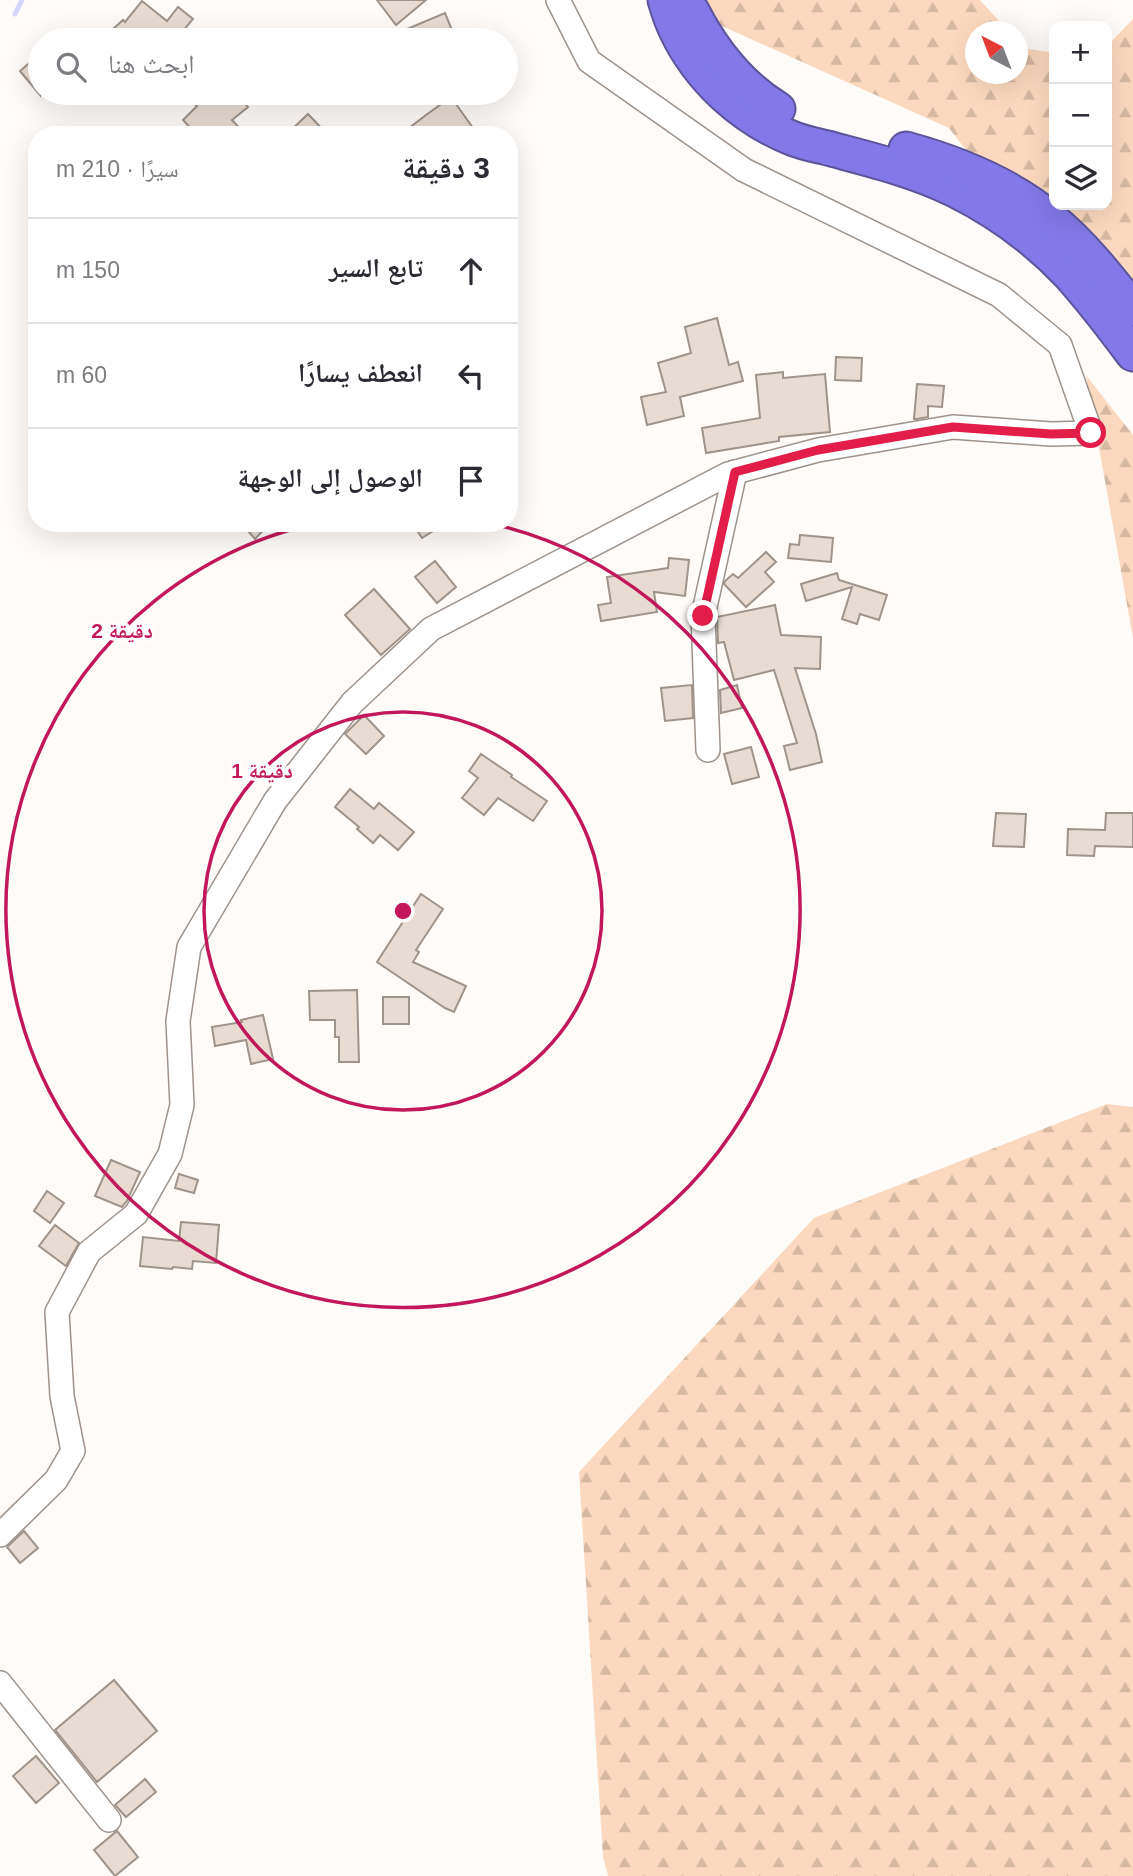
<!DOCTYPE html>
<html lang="ar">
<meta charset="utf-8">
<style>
:root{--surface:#fff;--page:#f2f2f3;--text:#2b2b33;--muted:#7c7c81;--line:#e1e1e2}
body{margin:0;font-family:Helvetica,"Noto Naskh Arabic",sans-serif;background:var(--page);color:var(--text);direction:rtl}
.controls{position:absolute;right:21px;top:21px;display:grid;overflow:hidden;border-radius:14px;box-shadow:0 7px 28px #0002}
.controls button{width:63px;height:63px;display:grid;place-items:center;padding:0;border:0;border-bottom:2px solid var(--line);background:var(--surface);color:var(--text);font:35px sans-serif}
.compass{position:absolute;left:965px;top:21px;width:63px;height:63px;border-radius:50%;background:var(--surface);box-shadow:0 7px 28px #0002;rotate:318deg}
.stop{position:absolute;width:21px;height:21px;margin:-16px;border:5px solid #e11d48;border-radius:50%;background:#fff}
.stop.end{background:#e11d48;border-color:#fff;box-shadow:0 2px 7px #0008}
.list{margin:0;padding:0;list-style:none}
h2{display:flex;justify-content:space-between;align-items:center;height:91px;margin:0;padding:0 28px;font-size:30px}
h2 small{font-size:23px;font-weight:400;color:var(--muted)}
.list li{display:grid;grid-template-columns:46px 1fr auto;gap:21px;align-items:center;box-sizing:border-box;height:105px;padding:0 28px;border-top:2px solid var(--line)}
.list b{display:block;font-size:26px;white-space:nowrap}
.list em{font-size:23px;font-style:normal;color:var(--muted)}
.icon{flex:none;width:38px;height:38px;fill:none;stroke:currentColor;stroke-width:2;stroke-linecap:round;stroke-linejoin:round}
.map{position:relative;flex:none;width:1133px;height:1876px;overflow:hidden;direction:ltr}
.search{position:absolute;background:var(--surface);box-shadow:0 7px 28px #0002;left:28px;top:28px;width:490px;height:77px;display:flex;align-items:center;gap:18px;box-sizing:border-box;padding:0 24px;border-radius:38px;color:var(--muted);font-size:26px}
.panel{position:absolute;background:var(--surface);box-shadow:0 7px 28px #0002;left:28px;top:126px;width:490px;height:406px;border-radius:28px;direction:rtl}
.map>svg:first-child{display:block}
.forest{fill:url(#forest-firs)}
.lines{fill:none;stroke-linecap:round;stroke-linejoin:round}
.stream{stroke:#d5d6fe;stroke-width:5}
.building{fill:#e8dcd2;stroke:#9f938a;stroke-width:2}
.minor-casing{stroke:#9e928a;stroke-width:26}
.highway-casing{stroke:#5c549b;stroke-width:37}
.minor{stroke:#fff;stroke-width:23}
.highway{stroke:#8278e7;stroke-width:33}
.route{stroke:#e11d48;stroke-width:9}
.ring{fill:none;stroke:#c2185b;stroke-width:3.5}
.centre{fill:#c2185b;stroke:#fff;stroke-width:3.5}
.ring-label{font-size:21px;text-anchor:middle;font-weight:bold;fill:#c2185b;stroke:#fff;stroke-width:7;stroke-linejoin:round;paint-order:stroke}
</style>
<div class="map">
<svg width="1133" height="1876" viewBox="0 0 1133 1876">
<defs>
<pattern id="forest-firs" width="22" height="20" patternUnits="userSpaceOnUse" patternTransform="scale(1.75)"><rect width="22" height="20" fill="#fcd9be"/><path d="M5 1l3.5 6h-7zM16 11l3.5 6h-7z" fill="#d7b9a2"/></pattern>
</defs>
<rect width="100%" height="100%" fill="#fefbf9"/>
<g class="forest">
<path d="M 661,0 L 980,0 L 1008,31 L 976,32 L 976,74 L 1018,74 L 1018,43 L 1023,48 L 1054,53 L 1054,205 L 1107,205 L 1107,46 L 1133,19 L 1133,350 L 1026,228 L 949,128 L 693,13 Z"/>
<path d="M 1086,375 L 1133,435 L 1133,638 Z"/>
<path d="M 1107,1104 L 1133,1107 L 1133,1876 L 608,1876 L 603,1857 L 579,1472 L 814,1218 Z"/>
</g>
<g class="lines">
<path class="stream" d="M 15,14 L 22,0"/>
</g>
<g class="building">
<path d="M 377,0 L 426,0 L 396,25 Z"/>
<path d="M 142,1 L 167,21 L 178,7 L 193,19 L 182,32 L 192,40 L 101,40 L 123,20 L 125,22 Z"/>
<path d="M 445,13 L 456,40 L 381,40 Z"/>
<path d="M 40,54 L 40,95 L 20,71 Z"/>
<path d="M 181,93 L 236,93 L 248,107 L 232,120 L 246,135 L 197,135 L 183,120 L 197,106 Z"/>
<path d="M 451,97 L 478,135 L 400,135 L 426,115 Z"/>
<path d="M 308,114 L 328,135 L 286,135 Z"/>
<path d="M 717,318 L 729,365 L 738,362 L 743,381 L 680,397 L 684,416 L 647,425 L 641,397 L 666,392 L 658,363 L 691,353 L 685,327 Z"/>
<path d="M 836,357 L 862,358 L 861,381 L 835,380 Z"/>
<path d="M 783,372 L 783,378 L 825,374 L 830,432 L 779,437 L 779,441 L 706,453 L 702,428 L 760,418 L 756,375 Z"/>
<path d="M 917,384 L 944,386 L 942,407 L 928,406 L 928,417 L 917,419 L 914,419 Z"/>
<path d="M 241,523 L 270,523 L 255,539 Z"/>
<path d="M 412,523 L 446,523 L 422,538 Z"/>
<path d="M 800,535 L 833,538 L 831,562 L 788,558 L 790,544 L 799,545 Z"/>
<path d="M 766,552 L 776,562 L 765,572 L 774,582 L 746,607 L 724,584 L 725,581 L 733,574 L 738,578 Z"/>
<path d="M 669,558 L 689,560 L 685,596 L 654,592 L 657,612 L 601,621 L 598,605 L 611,603 L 607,577 L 668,568 Z"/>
<path d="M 435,561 L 456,587 L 437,603 L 415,577 Z"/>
<path d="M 837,573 L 839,580 L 887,595 L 879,620 L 860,614 L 857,624 L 842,619 L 852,587 L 806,601 L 801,584 Z"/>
<path d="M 374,589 L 410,629 L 381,655 L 345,615 Z"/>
<path d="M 775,605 L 781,635 L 821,637 L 820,669 L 795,668 L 816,734 L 822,762 L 790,770 L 784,746 L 797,743 L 774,670 L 734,680 L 724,642 L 718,643 L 717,617 Z"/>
<path d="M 692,685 L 693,718 L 665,721 L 661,688 Z"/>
<path d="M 737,685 L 742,708 L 721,713 L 720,690 Z"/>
<path d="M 364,715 L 384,736 L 366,754 L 345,734 Z"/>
<path d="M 751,747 L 759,777 L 732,784 L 724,754 Z"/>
<path d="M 481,754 L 512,775 L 511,777 L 547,801 L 533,821 L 498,798 L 484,815 L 462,798 L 478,778 L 469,771 Z"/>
<path d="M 350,789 L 374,809 L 379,803 L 414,832 L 398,850 L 380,835 L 373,843 L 357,829 L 359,827 L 335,807 Z"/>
<path d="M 996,813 L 1026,814 L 1024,847 L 993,846 Z"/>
<path d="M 1106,813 L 1133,813 L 1133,847 L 1095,846 L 1094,856 L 1067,855 L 1068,829 L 1105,830 Z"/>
<path d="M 421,894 L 443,909 L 416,950 L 419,952 L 413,962 L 466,986 L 454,1012 L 445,1008 L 377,962 Z"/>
<path d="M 357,990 L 359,1062 L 339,1062 L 339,1037 L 335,1037 L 335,1020 L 310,1020 L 309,991 Z"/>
<rect x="383" y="997" width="26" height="27"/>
<path d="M 263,1015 L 273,1059 L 251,1064 L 246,1040 L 215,1046 L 212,1027 L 242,1022 L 241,1020 Z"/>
<path d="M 111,1160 L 140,1172 L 127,1201 L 122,1207 L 95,1196 Z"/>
<path d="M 179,1174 L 198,1180 L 194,1193 L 175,1188 Z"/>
<path d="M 47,1191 L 64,1203 L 50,1223 L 34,1211 Z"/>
<path d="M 181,1222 L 219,1225 L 216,1263 L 193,1261 L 192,1269 L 173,1267 L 172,1269 L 140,1266 L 143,1237 L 179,1241 Z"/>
<path d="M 55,1225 L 79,1243 L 66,1266 L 39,1246 Z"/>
<path d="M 24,1531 L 38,1548 L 20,1563 L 7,1547 Z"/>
<path d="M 114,1680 L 157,1731 L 97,1782 L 55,1730 Z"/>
<path d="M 36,1756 L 59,1783 L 36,1803 L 13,1776 Z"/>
<path d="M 145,1779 L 156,1792 L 126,1817 L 115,1805 Z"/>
<path d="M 117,1831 L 138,1857 L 115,1876 L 94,1850 Z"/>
</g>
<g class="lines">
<defs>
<g id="minor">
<path d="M 708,750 L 703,616 L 735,472"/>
<path d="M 0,1535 L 56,1480 L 73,1451 L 62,1396 L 57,1312 L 89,1252 L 136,1214 L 170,1154 L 182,1105 L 178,1021 L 189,947 L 275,801 L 352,703 L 431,629 L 728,474 L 818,450 L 953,427 L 1051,434 L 1091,433 L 1060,345 L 999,295 L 744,170 L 589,61 L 558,0"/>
<path d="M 0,1683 L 109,1820"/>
</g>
<g id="highway">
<path d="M 665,0 C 668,10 671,20 676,30 C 699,79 743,119 794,139 C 807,144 821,146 835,150 C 876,161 917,171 955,190 C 997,211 1038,241 1070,275 C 1092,300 1113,327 1133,354"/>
<path d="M 692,11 C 712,50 740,86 778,109"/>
<path d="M 906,149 C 957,163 1009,184 1050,218 C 1082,244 1108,277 1133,309"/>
</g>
</defs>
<use href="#minor" class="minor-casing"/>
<use href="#highway" class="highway-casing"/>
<use href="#minor" class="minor"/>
<use href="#highway" class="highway"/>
</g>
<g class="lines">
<path class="route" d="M 703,616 L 735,472 L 818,450 L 953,427 L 1051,434 L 1091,433"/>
</g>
<g class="ring">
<circle cx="403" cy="911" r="199"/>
<path d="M489 523A397 397 0 1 1 317 523"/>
</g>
<circle cx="403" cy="911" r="10" class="centre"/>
<g class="ring-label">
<text x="122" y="638">2 دقيقة</text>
<text x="262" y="778">1 دقيقة</text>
</g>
</svg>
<div class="controls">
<button>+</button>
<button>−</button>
<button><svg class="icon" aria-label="layers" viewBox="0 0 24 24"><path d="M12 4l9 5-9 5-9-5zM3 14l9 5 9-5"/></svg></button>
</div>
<svg class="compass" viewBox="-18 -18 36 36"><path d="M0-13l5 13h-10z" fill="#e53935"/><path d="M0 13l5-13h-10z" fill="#7c7c81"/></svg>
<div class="stop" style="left:1091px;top:433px"></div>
<div class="stop end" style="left:703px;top:616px"></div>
<div class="search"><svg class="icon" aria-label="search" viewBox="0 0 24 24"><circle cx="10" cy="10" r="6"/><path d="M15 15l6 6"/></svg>ابحث هنا</div>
<section class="panel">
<h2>3 دقيقة<small>سيرًا · 210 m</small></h2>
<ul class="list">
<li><svg class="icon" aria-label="ahead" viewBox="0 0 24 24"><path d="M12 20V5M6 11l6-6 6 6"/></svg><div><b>تابع السير</b></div><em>150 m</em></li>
<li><svg class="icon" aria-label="left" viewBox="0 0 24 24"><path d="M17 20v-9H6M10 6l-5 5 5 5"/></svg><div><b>انعطف يسارًا</b></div><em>60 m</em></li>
<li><svg class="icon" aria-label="arrive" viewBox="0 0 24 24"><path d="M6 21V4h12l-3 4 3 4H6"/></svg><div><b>الوصول إلى الوجهة</b></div></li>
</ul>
</section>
</div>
